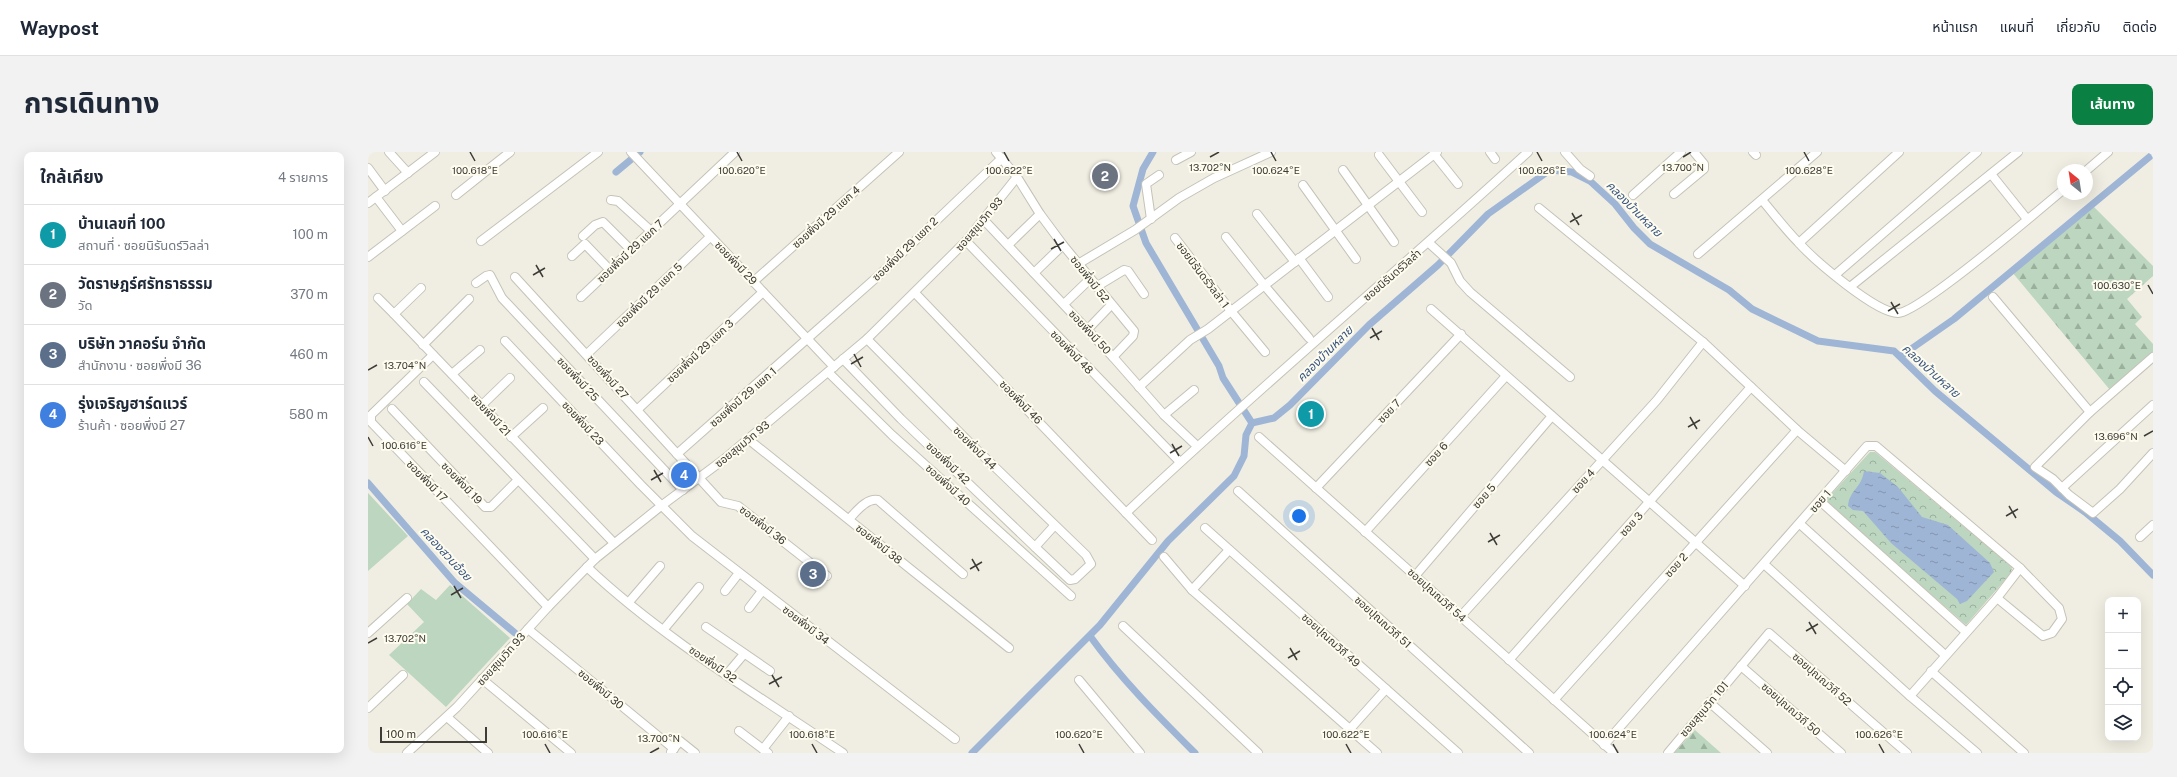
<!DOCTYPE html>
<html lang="th">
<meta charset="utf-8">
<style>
:root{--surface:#fff;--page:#f2f2f3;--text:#1f2937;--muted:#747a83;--line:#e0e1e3;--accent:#0b8043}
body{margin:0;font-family:"Public Sans","Noto Sans Thai",sans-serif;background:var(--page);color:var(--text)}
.controls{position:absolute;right:12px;bottom:12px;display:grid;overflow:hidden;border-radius:8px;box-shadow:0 4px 16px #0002}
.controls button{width:36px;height:36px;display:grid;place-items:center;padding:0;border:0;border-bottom:1px solid var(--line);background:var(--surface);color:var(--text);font:20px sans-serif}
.compass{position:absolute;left:1689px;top:12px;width:36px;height:36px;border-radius:50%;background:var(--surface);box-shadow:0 4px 16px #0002;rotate:330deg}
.scale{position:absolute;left:12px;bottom:10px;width:107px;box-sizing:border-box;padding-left:4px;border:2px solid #3d3c37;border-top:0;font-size:11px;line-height:14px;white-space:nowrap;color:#3d3c37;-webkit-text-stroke:3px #fefcef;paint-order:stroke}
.you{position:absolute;left:931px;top:364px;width:14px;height:14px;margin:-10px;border:3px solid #fff;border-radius:50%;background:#1a73e8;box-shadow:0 0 0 6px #1a73e833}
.badge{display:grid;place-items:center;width:26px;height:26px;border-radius:50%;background:var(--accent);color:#fff;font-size:13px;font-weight:700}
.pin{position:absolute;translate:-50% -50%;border:2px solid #fff;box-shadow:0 1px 4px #0006}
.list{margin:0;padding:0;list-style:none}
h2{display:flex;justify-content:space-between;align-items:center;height:52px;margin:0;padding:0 16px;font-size:17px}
h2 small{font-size:13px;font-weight:400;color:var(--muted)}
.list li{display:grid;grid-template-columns:26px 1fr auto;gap:12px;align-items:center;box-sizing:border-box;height:60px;padding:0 16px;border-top:1px solid var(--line)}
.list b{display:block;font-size:15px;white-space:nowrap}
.list p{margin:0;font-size:13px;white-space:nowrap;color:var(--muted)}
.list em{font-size:13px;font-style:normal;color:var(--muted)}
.icon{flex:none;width:22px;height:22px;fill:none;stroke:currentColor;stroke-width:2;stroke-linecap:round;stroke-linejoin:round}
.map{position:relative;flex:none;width:1785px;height:601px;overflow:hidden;border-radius:8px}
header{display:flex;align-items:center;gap:24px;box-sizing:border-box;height:56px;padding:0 20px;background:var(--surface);border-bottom:1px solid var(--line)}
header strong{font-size:19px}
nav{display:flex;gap:22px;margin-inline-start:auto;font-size:14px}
.intro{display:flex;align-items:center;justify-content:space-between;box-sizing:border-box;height:96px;padding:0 24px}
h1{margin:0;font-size:28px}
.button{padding:10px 18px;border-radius:8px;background:var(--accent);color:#fff;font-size:14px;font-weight:700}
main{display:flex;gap:24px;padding:0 24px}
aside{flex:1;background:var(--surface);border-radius:8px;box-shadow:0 4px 16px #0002}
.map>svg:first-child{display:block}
.green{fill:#bcd6bf}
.forest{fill:url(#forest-firs)}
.park{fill:url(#park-crowns)}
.water{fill:url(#water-ripples)}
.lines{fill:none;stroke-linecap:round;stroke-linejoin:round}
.canal{stroke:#9fb5d5;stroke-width:7}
.minor-casing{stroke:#c5c3b7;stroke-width:10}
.minor{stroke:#fff;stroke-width:8}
.ticks{fill:none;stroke:#3d3c37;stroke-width:1.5}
.labels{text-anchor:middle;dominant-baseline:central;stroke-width:4;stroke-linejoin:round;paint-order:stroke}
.street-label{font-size:11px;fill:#3d3c37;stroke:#fefcef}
.water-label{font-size:12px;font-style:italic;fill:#385582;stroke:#fefcef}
.ticks-label{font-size:10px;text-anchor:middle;fill:#3d3c37;stroke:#fefcef;stroke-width:4;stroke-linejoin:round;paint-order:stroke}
</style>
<header>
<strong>Waypost</strong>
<nav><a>หน้าแรก</a><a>แผนที่</a><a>เกี่ยวกับ</a><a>ติดต่อ</a></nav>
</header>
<div class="intro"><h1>การเดินทาง</h1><a class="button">เส้นทาง</a></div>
<main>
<aside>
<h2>ใกล้เคียง<small>4 รายการ</small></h2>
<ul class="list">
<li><span class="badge" style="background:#0f9aa8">1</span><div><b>บ้านเลขที่ 100</b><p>สถานที่ · ซอยนิรันดร์วิลล่า</p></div><em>100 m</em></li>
<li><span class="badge" style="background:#6b7280">2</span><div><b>วัดราษฎร์ศรัทธาธรรม</b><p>วัด</p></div><em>370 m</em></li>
<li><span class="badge" style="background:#5c6f8a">3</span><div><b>บริษัท วาคอร์น จำกัด</b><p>สำนักงาน · ซอยพึ่งมี 36</p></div><em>460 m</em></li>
<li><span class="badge" style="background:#3f7fe0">4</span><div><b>รุ่งเจริญฮาร์ดแวร์</b><p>ร้านค้า · ซอยพึ่งมี 27</p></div><em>580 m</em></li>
</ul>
</aside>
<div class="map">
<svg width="1785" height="601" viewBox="0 0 1785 601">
<defs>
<pattern id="forest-firs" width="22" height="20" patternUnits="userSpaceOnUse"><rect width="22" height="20" fill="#bcd6bf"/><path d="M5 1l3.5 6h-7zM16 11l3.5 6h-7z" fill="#9aaf9c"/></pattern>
<pattern id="park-crowns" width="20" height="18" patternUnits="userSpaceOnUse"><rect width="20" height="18" fill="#bcd6bf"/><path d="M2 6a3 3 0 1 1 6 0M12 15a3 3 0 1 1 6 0" fill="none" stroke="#9aaf9c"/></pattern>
<pattern id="water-ripples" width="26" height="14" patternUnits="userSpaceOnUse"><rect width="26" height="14" fill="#9fb5d5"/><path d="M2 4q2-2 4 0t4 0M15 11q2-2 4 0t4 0" fill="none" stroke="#8394ae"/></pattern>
</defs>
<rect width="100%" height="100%" fill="#f0eee2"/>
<g class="green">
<path d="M 0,341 L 40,384 L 0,419 Z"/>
<path d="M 82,433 L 142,486 L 78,555 L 21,503 L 56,470 L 39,452 L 53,437 L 68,448 Z"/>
</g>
<g class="forest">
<path d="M 1726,55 L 1785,114 L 1785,124 L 1759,147 L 1774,165 L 1767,172 L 1785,192 L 1785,200 L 1742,238 L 1644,120 Z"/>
<path d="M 1327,578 L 1353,601 L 1306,601 Z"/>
</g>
<path class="park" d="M 1502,300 L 1507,300 L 1644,415 L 1643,421 L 1598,473 L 1457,349 Z"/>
<path class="water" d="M 1496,319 L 1512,321 L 1530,335 L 1554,365 L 1580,373 L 1622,411 L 1626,420 L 1599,449 L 1592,452 L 1589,447 L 1523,391 L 1495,359 L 1485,358 L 1480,354 C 1482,337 1493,337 1496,319 Z"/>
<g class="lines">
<g class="canal">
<path d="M 785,0 L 775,17 L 765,54 L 778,91 L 851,214 L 855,226 L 884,271 L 906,266 L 922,253 L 1001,173 L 1070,113 L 1120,62 L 1182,18 L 1204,20 L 1222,29 L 1247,52 L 1266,76 L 1282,92 L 1361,138 L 1384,157 L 1450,189 L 1526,199 L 1567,239 L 1688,340 L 1717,360 L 1752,389 L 1785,423"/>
<path d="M 248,20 L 272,0"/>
<path d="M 1533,204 L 1586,167 L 1785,2"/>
<path d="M 0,331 L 87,431 L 147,481"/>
<path d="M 722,484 C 753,527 790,564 827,601"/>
<path d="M 604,601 L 732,473 L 800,389 L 866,324 L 876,304 L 878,283 L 884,271"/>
</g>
<defs>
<g id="minor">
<path d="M 21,0 L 40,21"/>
<path d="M 263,0 L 466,215"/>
<path d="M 628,0 L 649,25 L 672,62 L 695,93 L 766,179 L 765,184 L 745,205"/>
<path d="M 1122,0 L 1127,7"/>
<path d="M 1197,0 L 1212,17 L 1222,24"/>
<path d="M 1385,0 L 1388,3"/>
<path d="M 1066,2 L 1090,32"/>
<path d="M 1011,3 L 1054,60"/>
<path d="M 808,8 L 823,0"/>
<path d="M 0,16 L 17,39"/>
<path d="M 975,18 L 1026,90"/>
<path d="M 1719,18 L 1740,0"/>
<path d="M 1623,22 L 1659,67"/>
<path d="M 935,33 L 988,107"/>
<path d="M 1306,42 L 1336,17 L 1336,12 L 1326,0"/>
<path d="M 88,43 L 142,0"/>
<path d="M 1265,43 L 1313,0"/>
<path d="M 8,45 L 34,79"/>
<path d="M 243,48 L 250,49 L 283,79"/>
<path d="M 1394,48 C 1406,62 1417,77 1430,90 C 1446,108 1508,161 1530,161 C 1551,161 1672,57 1695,38"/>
<path d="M 0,51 L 67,0"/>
<path d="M 1171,56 L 1335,190 L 1429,278 L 1478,319"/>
<path d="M 889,62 L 927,110"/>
<path d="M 615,67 L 745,205 L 796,263 L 829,294"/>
<path d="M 783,67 L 778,32 L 791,23"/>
<path d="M 215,84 L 227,73 L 235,70 L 263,98"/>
<path d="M 858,85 L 896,133 L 941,186"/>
<path d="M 807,86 L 863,159 L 897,200"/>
<path d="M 113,89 L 230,0"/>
<path d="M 598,89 L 812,310"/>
<path d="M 1061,91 L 1083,111 L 1092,129 L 1102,140 L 1202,225"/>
<path d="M 1431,91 L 1531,0"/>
<path d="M 640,93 L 672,62"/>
<path d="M 1330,102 L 1449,0"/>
<path d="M 204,104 L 217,92 L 242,118"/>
<path d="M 0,105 L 67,54"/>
<path d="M 931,106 L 960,145"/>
<path d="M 710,112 L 767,78 L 811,46 L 846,26 L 903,0"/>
<path d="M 666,121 L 695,93"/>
<path d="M 1467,123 L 1609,0"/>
<path d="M 147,125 L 353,350 L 370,354 L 459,424"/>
<path d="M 385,130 L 531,0"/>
<path d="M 108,131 L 118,124 L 122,123 L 134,146 L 315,338"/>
<path d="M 728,135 L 756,118 L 760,119 L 776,142"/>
<path d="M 1482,135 L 1650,0"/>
<path d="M 53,136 L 26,162 L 246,391"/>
<path d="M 547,141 L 784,388"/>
<path d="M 213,145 L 367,0"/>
<path d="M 1625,145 L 1722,260"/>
<path d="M 10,146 L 26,162"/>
<path d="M 696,152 L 722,127"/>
<path d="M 1063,157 L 1377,434"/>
<path d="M 720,177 L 743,153"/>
<path d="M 499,187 L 602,291 L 718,403 L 723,412 L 707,427 L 702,428 L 667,395"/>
<path d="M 137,189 L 273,333 L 324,384 L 587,587"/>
<path d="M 55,193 L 101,147"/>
<path d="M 219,202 L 342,85"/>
<path d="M 65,203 L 3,263 L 3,270 L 180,455"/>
<path d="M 1785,205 L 1722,260 L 1667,315 L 1685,327 L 1701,343 L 1725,361 L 1752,337 L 1785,301"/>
<path d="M 475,207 L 533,267 L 667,395 L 686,374"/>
<path d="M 460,220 L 524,283 L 703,444"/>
<path d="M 84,222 L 112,198"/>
<path d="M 56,230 L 227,407"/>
<path d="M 771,235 L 822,188 L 840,177 L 1069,0"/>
<path d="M 114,253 L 142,226"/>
<path d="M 24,257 L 117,355 L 123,355 L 150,328"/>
<path d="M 270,257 L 395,140"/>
<path d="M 796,263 L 826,238"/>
<path d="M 143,285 L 175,256"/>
<path d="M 891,285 L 1246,601"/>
<path d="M 380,287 L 641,496"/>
<path d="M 309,302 L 509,125 L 634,6"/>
<path d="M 948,336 L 1093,182"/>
<path d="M 1694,336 L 1785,253"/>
<path d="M 870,339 L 1161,601"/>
<path d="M 1452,349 L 1598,480"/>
<path d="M 758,361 C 889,237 1027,122 1160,0"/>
<path d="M 481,367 C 488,360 498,346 510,348 L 595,422"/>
<path d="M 1432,372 L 1577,503"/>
<path d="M 837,376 L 1090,601"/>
<path d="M 997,380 L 1138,224"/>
<path d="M 1772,385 L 1785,373"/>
<path d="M 796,405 L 824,438 L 1009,601"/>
<path d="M 1396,412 L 1542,544 L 1609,601"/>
<path d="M 219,415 C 293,485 391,544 475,601"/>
<path d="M 1047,424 L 1184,264"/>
<path d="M 824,438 L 861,398"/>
<path d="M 357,439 L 371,421"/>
<path d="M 261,450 L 292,414"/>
<path d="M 381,456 L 394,439"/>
<path d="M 1093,464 L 1289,248 L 1335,190"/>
<path d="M 755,474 L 890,601"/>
<path d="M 338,475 L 402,519"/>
<path d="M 160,477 L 306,597"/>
<path d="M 296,477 L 331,435"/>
<path d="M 0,481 L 39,446"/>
<path d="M 1141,508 L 1383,235"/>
<path d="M 1373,514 L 1473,601"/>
<path d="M 1563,519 L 1656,601"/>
<path d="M 359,522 L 376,502"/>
<path d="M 114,527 L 203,601"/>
<path d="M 711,528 L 772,601"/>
<path d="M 1542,544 L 1629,446 L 1652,416"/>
<path d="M 1186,548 L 1429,278"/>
<path d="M 1341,550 L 1399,601"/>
<path d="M 0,556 L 35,523"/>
<path d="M 79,565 L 120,601"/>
<path d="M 982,577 L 1018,537"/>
<path d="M 371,579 L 400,601"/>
<path d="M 1236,593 L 1499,294 L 1508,294 L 1652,416 L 1691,456 L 1694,467 L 1684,481 L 1675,484 L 1629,446"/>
<path d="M 395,597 L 421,564"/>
<path d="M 303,600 L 312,589 L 327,601"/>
<path d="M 39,601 L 89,555 L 180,455 L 227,407 L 293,354 L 355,308 L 499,187 L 598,89 L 649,25"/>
<path d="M 1300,601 L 1401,481 L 1539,601"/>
</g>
</defs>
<use href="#minor" class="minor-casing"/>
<use href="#minor" class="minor"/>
</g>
<path class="ticks" d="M 102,0 L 107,9M 369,0 L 374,9M 636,0 L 641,9M 903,0 L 908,9M 1169,0 L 1174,9M 1436,0 L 1441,9M 842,5 L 851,0M 1315,5 L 1323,0M 1204,61 L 1211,73M 1202,70 L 1214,63M 686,87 L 693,99M 683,97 L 696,90M 168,113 L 175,125M 165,123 L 177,116M 1780,133 L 1785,142M 1523,150 L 1530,162M 1520,159 L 1532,152M 1004,176 L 1011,188M 1002,186 L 1014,179M 486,202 L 493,215M 483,212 L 495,205M 0,218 L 9,213M 1322,265 L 1329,277M 1320,275 L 1332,268M 1776,284 L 1785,279M 0,285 L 5,294M 804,292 L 811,304M 802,301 L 814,294M 286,318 L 293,330M 283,328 L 295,321M 1641,354 L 1648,366M 1638,364 L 1650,357M 1122,381 L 1129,393M 1120,390 L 1132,383M 604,407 L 611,419M 602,417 L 614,410M 86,434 L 93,446M 83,443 L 95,436M 1441,470 L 1448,482M 1438,479 L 1450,472M 0,491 L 9,486M 922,496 L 929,508M 920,506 L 932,499M 404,523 L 411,535M 401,532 L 414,525M 177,592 L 182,601M 444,592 L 449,601M 711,592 L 716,601M 978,592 L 983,601M 1245,592 L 1250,601M 1511,592 L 1516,601M 282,601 L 291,596"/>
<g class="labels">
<g class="street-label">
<text transform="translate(458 65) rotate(-42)">ซอยพึ่งมี 29 แยก 4</text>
<text transform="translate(611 72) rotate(-50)">ซอยสุขุมวิท 93</text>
<text transform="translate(537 97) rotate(-44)">ซอยพึ่งมี 29 แยก 2</text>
<text transform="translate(262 99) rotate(-43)">ซอยพึ่งมี 29 แยก 7</text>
<text transform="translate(368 111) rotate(46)">ซอยพึ่งมี 29</text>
<text transform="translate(835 123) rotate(53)">ซอยนิรันดร์วิลล่า 1</text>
<text transform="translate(1024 123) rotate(-41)">ซอยนิรันดร์วิลล่า</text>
<text transform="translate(722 127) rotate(52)">ซอยพึ่งมี 52</text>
<text transform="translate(281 143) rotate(-44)">ซอยพึ่งมี 29 แยก 5</text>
<text transform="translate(722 180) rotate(47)">ซอยพึ่งมี 50</text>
<text transform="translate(332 199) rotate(-43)">ซอยพึ่งมี 29 แยก 3</text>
<text transform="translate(704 200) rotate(46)">ซอยพึ่งมี 48</text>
<text transform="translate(240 225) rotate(48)">ซอยพึ่งมี 27</text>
<text transform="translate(210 227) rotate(47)">ซอยพึ่งมี 25</text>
<text transform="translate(375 245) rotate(-41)">ซอยพึ่งมี 29 แยก 1</text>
<text transform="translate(653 250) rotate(46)">ซอยพึ่งมี 46</text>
<text transform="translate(1021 259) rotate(-47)">ซอย 7</text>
<text transform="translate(123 263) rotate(47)">ซอยพึ่งมี 21</text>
<text transform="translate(215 271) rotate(47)">ซอยพึ่งมี 23</text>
<text transform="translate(374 292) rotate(-39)">ซอยสุขุมวิท 93</text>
<text transform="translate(607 296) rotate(45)">ซอยพึ่งมี 44</text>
<text transform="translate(1068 302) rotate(-48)">ซอย 6</text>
<text transform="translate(580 311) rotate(44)">ซอยพึ่งมี 42</text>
<text transform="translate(59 329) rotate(46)">ซอยพึ่งมี 17</text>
<text transform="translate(1215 329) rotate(-48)">ซอย 4</text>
<text transform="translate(94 331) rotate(46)">ซอยพึ่งมี 19</text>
<text transform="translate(580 333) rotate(42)">ซอยพึ่งมี 40</text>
<text transform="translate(1116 344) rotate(-49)">ซอย 5</text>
<text transform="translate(1452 349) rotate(-49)">ซอย 1</text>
<text transform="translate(1263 372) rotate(-48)">ซอย 3</text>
<text transform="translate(395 373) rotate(38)">ซอยพึ่งมี 36</text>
<text transform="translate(511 392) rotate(39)">ซอยพึ่งมี 38</text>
<text transform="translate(1308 413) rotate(-48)">ซอย 2</text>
<text transform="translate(1069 443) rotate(42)">ซอยปุณณวิถี 54</text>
<text transform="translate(1015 470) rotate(42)">ซอยปุณณวิถี 51</text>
<text transform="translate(438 473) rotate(38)">ซอยพึ่งมี 34</text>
<text transform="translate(963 488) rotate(42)">ซอยปุณณวิถี 49</text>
<text transform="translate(133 507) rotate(-48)">ซอยสุขุมวิท 93</text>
<text transform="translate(345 512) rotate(35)">ซอยพึ่งมี 32</text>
<text transform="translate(1454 527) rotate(41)">ซอยปุณณวิถี 52</text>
<text transform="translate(233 537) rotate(40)">ซอยพึ่งมี 30</text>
<text transform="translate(1336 557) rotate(-50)">ซอยสุขุมวิท 101</text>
<text transform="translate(1423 557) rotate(41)">ซอยปุณณวิถี 50</text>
</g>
<g class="water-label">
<text transform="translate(1266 57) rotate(45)">คลองบ้านหลาย</text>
<text transform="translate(957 202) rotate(-45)">คลองบ้านหลาย</text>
<text transform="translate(1563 219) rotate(42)">คลองบ้านหลาย</text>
<text transform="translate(78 402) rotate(47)">คลองสวนอ้อย</text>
</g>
</g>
<g class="ticks-label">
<text x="842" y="19">13.702°N</text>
<text x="1315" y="19">13.700°N</text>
<text x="374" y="22">100.620°E</text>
<text x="908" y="22">100.624°E</text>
<text x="107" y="22">100.618°E</text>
<text x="641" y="22">100.622°E</text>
<text x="1174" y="22">100.626°E</text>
<text x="1441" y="22">100.628°E</text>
<text x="1749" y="137">100.630°E</text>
<text x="37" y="217">13.704°N</text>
<text x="1748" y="288">13.696°N</text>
<text x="36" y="297">100.616°E</text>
<text x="37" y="490">13.702°N</text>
<text x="177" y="586">100.616°E</text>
<text x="444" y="586">100.618°E</text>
<text x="711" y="586">100.620°E</text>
<text x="978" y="586">100.622°E</text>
<text x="1245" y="586">100.624°E</text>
<text x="1511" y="586">100.626°E</text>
<text x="291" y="590">13.700°N</text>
</g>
</svg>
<div class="controls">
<button>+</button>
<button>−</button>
<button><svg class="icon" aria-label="locate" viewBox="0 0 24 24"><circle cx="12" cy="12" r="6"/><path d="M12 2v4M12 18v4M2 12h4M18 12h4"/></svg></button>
<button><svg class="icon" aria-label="layers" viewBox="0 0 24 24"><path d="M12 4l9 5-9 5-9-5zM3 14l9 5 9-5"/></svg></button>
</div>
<svg class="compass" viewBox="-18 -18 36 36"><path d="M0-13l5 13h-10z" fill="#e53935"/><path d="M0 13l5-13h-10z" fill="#747a83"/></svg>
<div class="scale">100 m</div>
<div class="you"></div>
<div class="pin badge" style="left:943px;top:262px;background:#0f9aa8">1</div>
<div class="pin badge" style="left:737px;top:24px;background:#6b7280">2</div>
<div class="pin badge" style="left:445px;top:422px;background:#5c6f8a">3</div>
<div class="pin badge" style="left:316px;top:323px;background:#3f7fe0">4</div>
</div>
</main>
